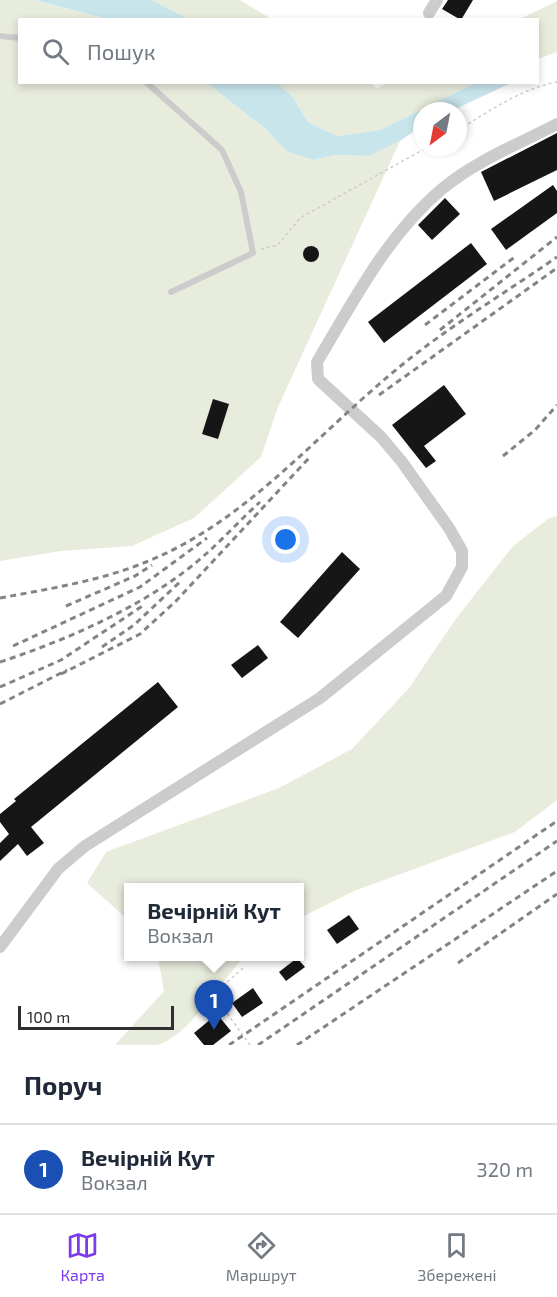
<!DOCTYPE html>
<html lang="uk">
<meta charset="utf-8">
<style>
:root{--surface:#fff;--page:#f6f6f7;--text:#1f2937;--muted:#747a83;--line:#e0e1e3;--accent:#7c3aed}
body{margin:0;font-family:"Exo 2",sans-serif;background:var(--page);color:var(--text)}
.compass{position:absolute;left:413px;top:102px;width:54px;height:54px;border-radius:50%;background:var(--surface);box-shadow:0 3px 9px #0003;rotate:212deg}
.scale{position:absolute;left:18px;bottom:15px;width:156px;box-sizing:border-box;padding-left:6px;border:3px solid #2f2f2f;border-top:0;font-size:16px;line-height:21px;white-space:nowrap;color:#2f2f2f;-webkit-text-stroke:4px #fff;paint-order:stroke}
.you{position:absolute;left:286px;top:540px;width:21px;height:21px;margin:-15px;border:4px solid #fff;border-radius:50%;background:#1a73e8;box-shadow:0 0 0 9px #1a73e833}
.badge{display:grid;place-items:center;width:39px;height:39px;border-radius:50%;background:var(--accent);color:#fff;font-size:20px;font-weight:700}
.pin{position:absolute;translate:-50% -50px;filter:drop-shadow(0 2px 3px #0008)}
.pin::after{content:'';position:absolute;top:32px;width:21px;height:18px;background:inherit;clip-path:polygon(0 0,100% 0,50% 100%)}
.popup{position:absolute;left:124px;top:883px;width:180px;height:78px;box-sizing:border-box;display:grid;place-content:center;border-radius:0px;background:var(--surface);filter:drop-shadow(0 2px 4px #0005);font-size:20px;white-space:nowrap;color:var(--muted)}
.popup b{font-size:22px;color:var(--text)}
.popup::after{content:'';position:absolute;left:50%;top:100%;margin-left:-12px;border:12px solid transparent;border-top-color:var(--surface)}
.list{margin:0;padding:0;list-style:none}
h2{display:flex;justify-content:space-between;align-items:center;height:78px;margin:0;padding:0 24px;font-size:26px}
h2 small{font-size:20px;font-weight:400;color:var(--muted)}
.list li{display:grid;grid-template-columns:39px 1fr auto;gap:18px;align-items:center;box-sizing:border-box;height:90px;padding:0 24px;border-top:2px solid var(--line)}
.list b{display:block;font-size:22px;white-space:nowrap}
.list p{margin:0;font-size:20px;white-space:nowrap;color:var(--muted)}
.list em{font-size:20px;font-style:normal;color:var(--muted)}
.icon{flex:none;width:33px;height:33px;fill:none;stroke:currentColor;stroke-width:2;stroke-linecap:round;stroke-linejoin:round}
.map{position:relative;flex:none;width:557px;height:1045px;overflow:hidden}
.search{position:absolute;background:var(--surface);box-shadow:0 3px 9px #0003;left:18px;right:18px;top:18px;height:66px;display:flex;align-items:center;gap:15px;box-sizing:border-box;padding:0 21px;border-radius:0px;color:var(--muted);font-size:22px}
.sheet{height:168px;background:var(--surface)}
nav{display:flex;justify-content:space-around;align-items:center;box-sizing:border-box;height:84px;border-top:2px solid var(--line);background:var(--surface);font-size:16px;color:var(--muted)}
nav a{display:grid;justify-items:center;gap:3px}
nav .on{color:var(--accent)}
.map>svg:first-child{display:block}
.green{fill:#e8ecdd}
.water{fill:#c9e5ec}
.building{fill:#161616}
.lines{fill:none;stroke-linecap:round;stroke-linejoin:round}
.path{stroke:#ccc;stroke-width:1.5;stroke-dasharray:3 3;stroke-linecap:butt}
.lane{stroke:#ccc;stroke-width:6}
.street{stroke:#ccc;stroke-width:12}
.rail{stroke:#848484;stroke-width:3;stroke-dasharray:6 4.5;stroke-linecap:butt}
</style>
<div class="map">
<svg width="557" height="1045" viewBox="0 0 557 1045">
<rect width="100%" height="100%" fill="#fff"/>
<g class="green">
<path d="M 0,0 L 35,0 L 107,19 L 20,20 L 20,82 L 207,83 L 267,130 L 286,151 L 313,160 L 335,155 L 369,156 L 400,141 L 278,407 L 261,457 L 194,518 L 132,546 L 61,551 L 0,561 Z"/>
<path d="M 152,0 L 240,0 L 271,19 L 189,19 Z"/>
<path d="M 557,1 L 557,52 L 538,59 L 538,20 L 518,20 Z"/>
<path d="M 277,83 L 369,83 L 377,88 L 388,83 L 475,83 L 380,130 L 337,136 L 308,122 L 292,96 Z"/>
<path d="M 557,516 L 557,800 L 515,832 L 354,891 L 300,918 L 300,888 L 128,888 L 128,920 L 87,883 L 106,852 L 279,788 L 352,749 L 409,688 L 455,620 L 513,546 L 549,518 Z"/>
<path d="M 158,957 L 244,957 C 222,980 187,1038 157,1045 C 145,1045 128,1045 115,1045 L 164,991 Z"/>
</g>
<g class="water">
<path d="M 35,0 L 152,0 L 189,19 L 107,19 Z"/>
<path d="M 207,83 L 277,83 L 292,96 L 308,122 L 337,136 L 380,130 L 475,83 L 511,83 L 451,111 L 422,111 L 422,126 L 400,141 L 369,156 L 335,155 L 313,160 L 286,151 L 267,130 Z"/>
</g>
<g class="building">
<path d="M 448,0 L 473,0 L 461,20 L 442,9 Z"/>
<path d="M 557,133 L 557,170 L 494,201 L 481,172 Z"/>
<path d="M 553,185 L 557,191 L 557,213 L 506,250 L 491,229 Z"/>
<path d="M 445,198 L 460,214 L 432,240 L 418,225 Z"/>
<path d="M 471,243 L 487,264 L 384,343 L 368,322 Z"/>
<circle cx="311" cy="254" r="8"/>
<path d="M 444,385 L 466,414 L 424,446 L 436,461 L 426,468 L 392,425 Z"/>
<path d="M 213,399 L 229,404 L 218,439 L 202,434 Z"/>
<path d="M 342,552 L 360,569 L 298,638 L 280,622 Z"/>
<path d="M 258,645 L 268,658 L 242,678 L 231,665 Z"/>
<path d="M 158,682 L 178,707 L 31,827 L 44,843 L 27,856 L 18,844 L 0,861 L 0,843 L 9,834 L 0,822 L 0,814 L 16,801 L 14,799 Z"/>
<path d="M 349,915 L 359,929 L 337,944 L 327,930 Z"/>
<path d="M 297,958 L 305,967 L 286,981 L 279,972 Z"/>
<path d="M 253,988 L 263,1003 L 242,1017 L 232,1003 Z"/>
<path d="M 217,1014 L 231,1031 L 213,1045 L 204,1045 L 194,1033 Z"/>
</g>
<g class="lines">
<g class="path">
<path d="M 458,130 C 490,111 520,89 557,82"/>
<path d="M 261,249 L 278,245 L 300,218 L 428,147"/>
<path d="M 243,968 L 223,986 L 216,998 L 250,1045"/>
</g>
<g class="lane">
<path d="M 0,36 L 20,38"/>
<path d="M 146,82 L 222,150 L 241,192 L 253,253 L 171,292"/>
</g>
<g class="street">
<path d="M 429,13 L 437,0"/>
<path d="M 0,947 L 58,869 L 85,846 L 320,698 L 446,596 L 462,567 L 462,551 L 449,528 L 402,462 L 381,437 L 318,379 L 317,362 C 353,302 387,235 442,189 C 475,161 519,144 557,124"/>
</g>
<g class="rail">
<path d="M 425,325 L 516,256"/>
<path d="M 440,330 L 557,237"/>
<path d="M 379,395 L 557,268"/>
<path d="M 503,456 L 535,430 L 557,405"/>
<path d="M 0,598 C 48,589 100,581 146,562 C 246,522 315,436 397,369 C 445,329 505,293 557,257"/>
<path d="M 66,606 L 135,576 L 152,565"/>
<path d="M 13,646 L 140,587 L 207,538"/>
<path d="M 102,647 L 134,625 L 182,580"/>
<path d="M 0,662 C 70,639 152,603 207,553 C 225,537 242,518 260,502"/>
<path d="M 61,674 L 140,634 L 176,601 L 309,458"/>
<path d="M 0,687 L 61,660 L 144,605"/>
<path d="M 0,704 L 67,670"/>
<path d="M 458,963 L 557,894"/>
<path d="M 229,1045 L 557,821"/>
<path d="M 258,1045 L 557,841"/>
<path d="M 297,1045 L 557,871"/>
</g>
</g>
</svg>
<svg class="compass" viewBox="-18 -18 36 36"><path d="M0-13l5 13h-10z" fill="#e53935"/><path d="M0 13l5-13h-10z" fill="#747a83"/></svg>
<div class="scale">100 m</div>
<div class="you"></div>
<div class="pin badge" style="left:214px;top:1030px;background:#1a4fb4">1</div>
<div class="popup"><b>Вечірній Кут</b>Вокзал</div>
<div class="search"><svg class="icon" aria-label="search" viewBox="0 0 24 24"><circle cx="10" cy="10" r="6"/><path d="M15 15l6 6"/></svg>Пошук</div>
</div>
<section class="sheet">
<h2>Поруч<small></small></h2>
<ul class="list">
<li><span class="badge" style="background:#1a4fb4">1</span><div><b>Вечірній Кут</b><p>Вокзал</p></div><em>320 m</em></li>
</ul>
</section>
<nav>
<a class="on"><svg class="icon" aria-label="map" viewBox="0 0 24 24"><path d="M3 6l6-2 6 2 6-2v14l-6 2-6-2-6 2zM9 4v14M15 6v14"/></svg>Карта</a>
<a><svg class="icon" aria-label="directions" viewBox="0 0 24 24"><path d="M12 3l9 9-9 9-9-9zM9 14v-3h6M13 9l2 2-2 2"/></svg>Маршрут</a>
<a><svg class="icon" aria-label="saved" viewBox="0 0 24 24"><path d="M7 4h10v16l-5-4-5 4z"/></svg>Збережені</a>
</nav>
